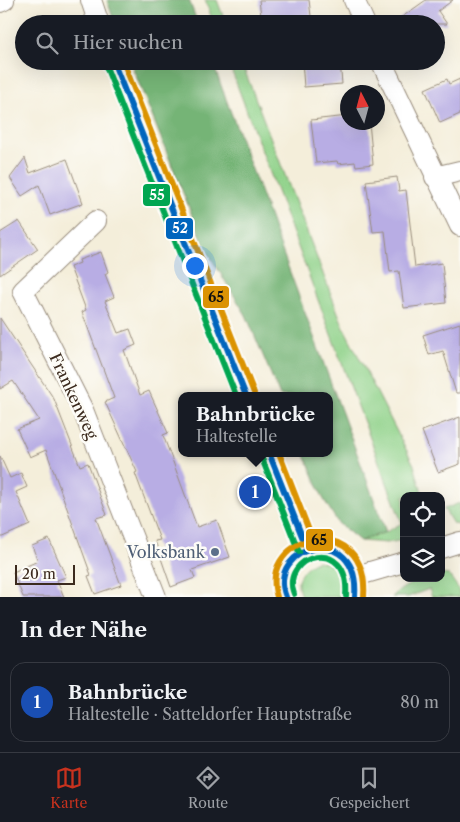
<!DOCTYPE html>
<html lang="de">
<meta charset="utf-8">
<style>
:root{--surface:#171b24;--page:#242831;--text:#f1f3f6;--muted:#9ea1a6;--line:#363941;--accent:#c8321e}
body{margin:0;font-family:"Libre Caslon Text",serif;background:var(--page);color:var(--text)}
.controls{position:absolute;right:15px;bottom:15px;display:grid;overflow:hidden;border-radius:10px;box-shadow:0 5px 20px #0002}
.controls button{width:45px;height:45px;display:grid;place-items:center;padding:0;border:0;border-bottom:1px solid var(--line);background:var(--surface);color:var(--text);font:25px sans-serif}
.compass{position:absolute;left:340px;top:85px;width:45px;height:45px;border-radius:50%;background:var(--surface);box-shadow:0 5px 20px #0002;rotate:354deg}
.scale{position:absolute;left:15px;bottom:12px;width:60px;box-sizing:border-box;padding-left:5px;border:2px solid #3b2a1e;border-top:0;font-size:14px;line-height:18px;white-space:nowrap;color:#3b2a1e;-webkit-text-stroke:4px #fdfcf7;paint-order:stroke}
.you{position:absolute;left:194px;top:265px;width:18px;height:18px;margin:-12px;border:4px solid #fff;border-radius:50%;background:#1a73e8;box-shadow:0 0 0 8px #1a73e833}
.badge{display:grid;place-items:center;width:32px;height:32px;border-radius:50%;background:var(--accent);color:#fff;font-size:16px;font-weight:700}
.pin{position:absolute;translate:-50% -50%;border:2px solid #fff;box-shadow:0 1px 5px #0006}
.popup{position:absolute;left:178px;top:392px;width:155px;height:65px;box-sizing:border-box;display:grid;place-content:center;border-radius:10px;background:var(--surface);filter:drop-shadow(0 1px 4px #0005);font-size:16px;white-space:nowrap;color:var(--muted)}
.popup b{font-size:19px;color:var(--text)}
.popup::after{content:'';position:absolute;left:50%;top:100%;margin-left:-10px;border:10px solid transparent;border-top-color:var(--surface)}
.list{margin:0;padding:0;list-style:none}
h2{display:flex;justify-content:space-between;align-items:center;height:65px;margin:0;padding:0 20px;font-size:21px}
h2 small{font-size:16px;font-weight:400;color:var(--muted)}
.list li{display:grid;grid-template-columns:32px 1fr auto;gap:15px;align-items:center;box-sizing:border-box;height:80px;margin:0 10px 10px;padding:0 10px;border:1px solid var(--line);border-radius:15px}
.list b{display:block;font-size:19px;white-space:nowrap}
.list p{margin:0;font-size:16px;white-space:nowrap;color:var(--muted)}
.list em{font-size:16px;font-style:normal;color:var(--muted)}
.icon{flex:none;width:28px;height:28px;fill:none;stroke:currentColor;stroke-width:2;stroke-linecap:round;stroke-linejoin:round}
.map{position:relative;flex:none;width:460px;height:597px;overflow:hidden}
.search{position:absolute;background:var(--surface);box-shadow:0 5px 20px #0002;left:15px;right:15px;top:15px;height:55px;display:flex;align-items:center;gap:12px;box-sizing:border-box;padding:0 18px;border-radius:28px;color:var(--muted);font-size:19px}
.sheet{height:155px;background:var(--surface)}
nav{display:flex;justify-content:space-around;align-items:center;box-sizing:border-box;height:70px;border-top:1px solid var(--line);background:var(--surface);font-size:14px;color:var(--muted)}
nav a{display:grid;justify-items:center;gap:2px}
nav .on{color:var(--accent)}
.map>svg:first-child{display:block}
.green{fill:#90d28a;stroke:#667e54}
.forest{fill:#74b476;stroke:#586f4a}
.building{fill:#b8ade4}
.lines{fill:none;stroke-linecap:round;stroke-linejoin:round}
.minor-casing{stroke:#988c7c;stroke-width:22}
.minor{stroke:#fff;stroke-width:20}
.bus-1-casing{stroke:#fdfcf7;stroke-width:10}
.bus-2-casing{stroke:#fdfcf7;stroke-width:10}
.bus-3-casing{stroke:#fdfcf7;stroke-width:10}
.bus-1{stroke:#0065bd;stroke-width:6}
.bus-2{stroke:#00a651;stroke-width:6}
.bus-3{stroke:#db9304;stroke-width:6}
.service-dot{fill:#5c6f8a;stroke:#fdfcf7;stroke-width:2}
.labels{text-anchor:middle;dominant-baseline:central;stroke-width:5;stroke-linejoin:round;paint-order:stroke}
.street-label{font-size:16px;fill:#3b2a1e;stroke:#fdfcf7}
.service-label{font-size:16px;fill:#4e5e75;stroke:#fdfcf7;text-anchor:end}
.line-badge{stroke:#fdfcf7;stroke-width:2}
.badge-label{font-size:14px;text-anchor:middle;font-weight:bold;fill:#fff}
.pale-badge-label{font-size:14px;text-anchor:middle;font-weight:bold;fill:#111}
</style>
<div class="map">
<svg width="460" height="597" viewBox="0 0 460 597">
<rect width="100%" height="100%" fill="#fdfcf7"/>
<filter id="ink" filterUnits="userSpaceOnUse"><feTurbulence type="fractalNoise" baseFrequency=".02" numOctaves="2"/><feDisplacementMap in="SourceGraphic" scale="10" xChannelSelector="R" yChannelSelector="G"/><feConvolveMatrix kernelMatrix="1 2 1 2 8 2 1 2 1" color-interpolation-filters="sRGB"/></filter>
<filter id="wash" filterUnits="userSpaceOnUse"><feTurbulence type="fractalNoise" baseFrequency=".0096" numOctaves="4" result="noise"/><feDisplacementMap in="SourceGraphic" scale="20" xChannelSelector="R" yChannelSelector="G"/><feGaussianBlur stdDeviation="1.12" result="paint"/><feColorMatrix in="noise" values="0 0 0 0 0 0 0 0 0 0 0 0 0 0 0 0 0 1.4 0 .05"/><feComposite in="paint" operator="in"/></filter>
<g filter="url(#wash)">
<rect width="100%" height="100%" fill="#f4eeda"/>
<g class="green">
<path d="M 205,0 L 217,0 L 226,24 L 214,24 Z"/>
<path d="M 228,61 L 241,61 L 344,328 L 414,465 L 423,496 L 404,496 L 404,540 L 387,543 L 360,541 L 386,532 L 402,523 Z"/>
<path d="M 460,503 L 460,525 L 453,524 L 444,509 Z"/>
<path d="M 317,561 C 337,563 349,578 339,597 L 302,597 C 292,581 302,567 317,561 Z"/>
<path d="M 441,574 L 449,575 L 458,588 L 460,597 L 432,597 L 429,589 L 408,597 L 392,597 C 407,583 421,578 441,578 Z"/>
</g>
<g class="forest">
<path d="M 107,0 L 189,0 L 198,24 L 115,24 Z"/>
<path d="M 130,61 L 212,61 L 386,532 L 360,541 L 338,523 L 323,498 L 304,453 L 329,453 L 329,396 L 280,396 L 246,315 L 206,250 Z"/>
</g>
<g id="blocks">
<g class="building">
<path d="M 259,0 L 309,0 L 312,24 L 262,24 Z"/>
<path d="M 426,0 L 453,0 L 438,11 L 447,24 L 392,24 Z"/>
<path d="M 302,61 L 340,61 L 342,84 L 304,87 Z"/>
<path d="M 447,79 L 449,84 L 460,79 L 460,114 L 440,123 L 425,89 Z"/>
<path d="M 348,116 L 348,122 L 369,122 L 373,164 L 356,166 L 355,162 L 338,164 L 337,161 L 316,163 L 311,120 Z"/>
<path d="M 25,158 L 30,173 L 67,159 L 83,203 L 50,215 L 39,185 L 22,196 L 10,178 Z"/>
<path d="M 397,177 L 399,191 L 406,190 L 415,267 L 442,263 L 446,303 L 404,308 L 399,271 L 390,272 L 385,231 L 373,232 L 366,181 Z"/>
<path d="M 19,221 L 38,249 L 0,275 L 0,233 Z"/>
<path d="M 101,252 L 108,272 L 105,274 L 114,297 L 105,301 L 118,333 L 130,329 L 136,345 L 124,350 L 140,395 L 149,391 L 168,433 L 163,435 L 197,527 L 217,520 L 230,557 L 192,570 L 195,578 L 171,587 L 155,541 L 160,540 L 135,473 L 137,472 L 105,402 L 114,398 L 82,312 L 86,310 L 70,267 L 80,263 L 79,260 Z"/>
<path d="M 0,318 L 54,399 L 80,466 L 88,463 L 107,515 L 96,518 L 121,585 L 95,594 L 88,576 L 91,575 L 46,450 L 30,457 L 17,429 L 39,420 L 13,381 L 0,389 Z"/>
<path d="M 460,323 L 460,393 L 456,393 L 443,351 L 429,355 L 423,335 Z"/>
<path d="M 460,417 L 460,464 L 438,472 L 422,431 Z"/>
<path d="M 0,456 L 10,478 L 21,473 L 27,487 L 16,492 L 30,525 L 0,538 Z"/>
<path d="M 49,539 L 66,577 L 57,580 L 64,597 L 23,597 L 13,572 L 38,561 L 32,546 Z"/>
</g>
</g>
</g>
<g filter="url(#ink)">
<use href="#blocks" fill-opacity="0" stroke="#988c7c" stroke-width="1"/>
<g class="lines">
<defs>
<g id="minor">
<path d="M 91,0 L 99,24"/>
<path d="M 354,0 L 365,24"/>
<path d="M 0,2 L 4,0"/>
<path d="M 113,61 L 246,396"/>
<path d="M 381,61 L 460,226"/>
<path d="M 435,177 L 460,171"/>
<path d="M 96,221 L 23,291 L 83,410 L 156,597"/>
<path d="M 269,453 L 307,549"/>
<path d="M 441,548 L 460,542"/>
<path d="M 356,576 L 404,562"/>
<path d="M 286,597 C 282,589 282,579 286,571 C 305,526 367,550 355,597"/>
</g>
</defs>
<use href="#minor" class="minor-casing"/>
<use href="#minor" class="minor"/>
<defs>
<g id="bus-1">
<path d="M 113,61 L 246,396"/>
<path d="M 269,453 L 307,549"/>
<path d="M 286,597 C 265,545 361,520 355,597"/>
</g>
<g id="bus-2">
<path d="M 105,64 L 236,396"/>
<path d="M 261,456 L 299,552"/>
<path d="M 294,594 C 279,555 351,534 346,596"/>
</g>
<g id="bus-3">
<path d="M 123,61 L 254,393"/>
<path d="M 279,453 L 315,546"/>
<path d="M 277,597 C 257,532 370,510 364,597"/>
</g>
</defs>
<use href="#bus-1" class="bus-1-casing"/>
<use href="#bus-2" class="bus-2-casing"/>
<use href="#bus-3" class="bus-3-casing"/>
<use href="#bus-1" class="bus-1"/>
<use href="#bus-2" class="bus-2"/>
<use href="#bus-3" class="bus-3"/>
</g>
</g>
<circle class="service-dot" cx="215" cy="552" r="5"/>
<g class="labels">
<g class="street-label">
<text transform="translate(74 396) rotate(65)">Frankenweg</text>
</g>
<g class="service-label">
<text x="205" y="552">Volksbank</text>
</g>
</g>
<g class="line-badge">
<rect x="142" y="183" width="29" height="24" rx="5" fill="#00a651"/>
<rect x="165" y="217" width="29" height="23" rx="5" fill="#0065bd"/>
<rect x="202" y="285" width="28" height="24" rx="5" fill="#db9304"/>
<rect x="305" y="528" width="29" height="24" rx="5" fill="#db9304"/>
</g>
<g class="badge-label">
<text x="157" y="200">55</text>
<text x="180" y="233">52</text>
</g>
<g class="pale-badge-label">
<text x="216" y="302">65</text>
<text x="319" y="545">65</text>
</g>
</svg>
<div class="controls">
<button><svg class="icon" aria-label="locate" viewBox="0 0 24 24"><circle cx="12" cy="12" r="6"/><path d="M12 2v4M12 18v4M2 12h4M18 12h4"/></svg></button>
<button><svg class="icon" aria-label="layers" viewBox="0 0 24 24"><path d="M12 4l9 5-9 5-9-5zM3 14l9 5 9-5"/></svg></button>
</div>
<svg class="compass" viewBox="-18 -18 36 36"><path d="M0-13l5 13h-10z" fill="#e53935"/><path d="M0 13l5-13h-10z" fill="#9ea1a6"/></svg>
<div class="scale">20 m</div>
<div class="you"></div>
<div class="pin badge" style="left:255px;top:492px;background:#1a4fb4">1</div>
<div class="popup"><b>Bahnbrücke</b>Haltestelle</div>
<div class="search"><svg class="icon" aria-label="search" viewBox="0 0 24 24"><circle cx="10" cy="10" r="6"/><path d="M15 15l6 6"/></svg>Hier suchen</div>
</div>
<section class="sheet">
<h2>In der Nähe<small></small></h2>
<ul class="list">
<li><span class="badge" style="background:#1a4fb4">1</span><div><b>Bahnbrücke</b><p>Haltestelle · Satteldorfer Hauptstraße</p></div><em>80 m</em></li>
</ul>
</section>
<nav>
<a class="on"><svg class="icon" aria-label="map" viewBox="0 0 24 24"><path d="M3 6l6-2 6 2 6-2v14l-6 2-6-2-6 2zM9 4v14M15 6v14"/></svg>Karte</a>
<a><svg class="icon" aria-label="directions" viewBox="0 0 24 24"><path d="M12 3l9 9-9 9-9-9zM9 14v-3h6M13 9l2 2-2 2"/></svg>Route</a>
<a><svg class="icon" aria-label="saved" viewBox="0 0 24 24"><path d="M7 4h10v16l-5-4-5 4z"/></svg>Gespeichert</a>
</nav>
